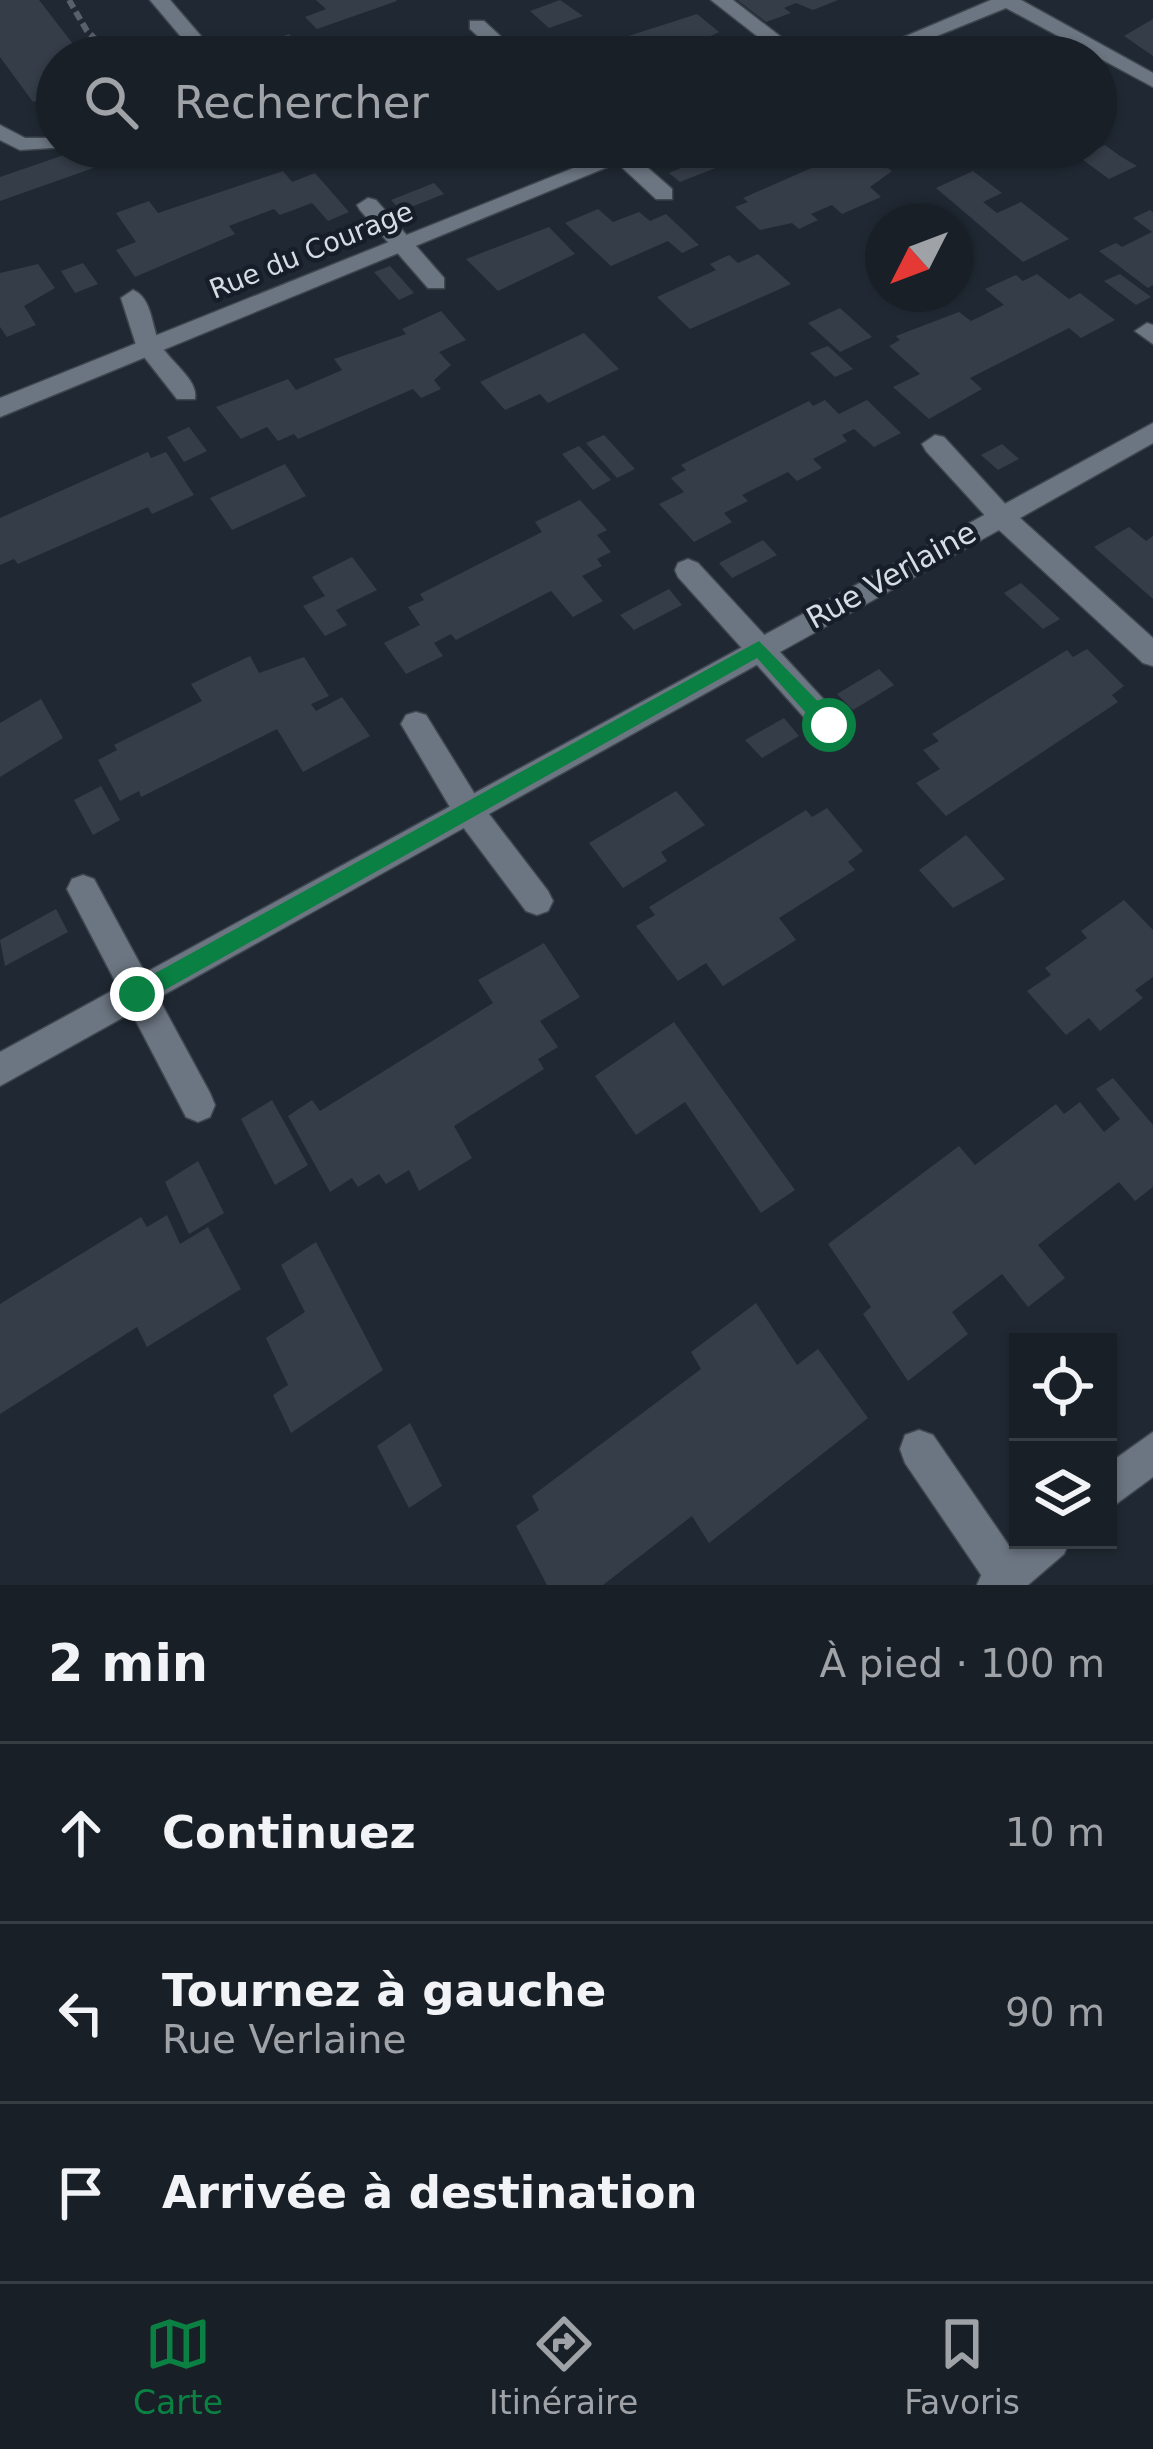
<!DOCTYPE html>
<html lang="fr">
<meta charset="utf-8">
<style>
:root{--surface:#181f26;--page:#21272e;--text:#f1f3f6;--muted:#9fa2a7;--line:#363d43;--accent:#0b8043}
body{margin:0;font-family:"DejaVu Sans",sans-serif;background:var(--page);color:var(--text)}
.controls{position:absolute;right:36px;bottom:36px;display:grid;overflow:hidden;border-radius:0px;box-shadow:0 3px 9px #0004}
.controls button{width:108px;height:108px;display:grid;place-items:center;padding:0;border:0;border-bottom:3px solid var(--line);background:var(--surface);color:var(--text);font:60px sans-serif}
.compass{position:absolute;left:865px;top:204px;width:108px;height:108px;border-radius:50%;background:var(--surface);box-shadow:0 3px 9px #0004;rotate:228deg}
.stop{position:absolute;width:36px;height:36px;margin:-27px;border:9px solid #0b8043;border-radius:50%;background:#fff}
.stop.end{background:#0b8043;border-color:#fff;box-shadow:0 3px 12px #0008}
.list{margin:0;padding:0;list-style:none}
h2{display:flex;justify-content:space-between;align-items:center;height:156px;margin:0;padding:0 48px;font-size:51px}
h2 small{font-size:39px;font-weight:400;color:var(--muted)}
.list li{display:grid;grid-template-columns:78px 1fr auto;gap:36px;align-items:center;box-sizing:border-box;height:180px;padding:0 48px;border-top:3px solid var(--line)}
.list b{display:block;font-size:45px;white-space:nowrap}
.list p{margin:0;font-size:39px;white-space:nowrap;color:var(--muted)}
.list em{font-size:39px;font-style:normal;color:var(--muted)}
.icon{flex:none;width:66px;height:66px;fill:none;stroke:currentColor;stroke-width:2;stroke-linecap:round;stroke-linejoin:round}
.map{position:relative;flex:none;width:1153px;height:1585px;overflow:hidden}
.search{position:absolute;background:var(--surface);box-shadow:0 3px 9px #0004;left:36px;right:36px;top:36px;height:132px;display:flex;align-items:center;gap:30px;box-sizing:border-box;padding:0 42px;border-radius:66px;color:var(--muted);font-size:45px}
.sheet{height:696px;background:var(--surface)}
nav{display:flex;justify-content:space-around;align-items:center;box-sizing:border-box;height:168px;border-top:3px solid var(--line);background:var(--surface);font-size:33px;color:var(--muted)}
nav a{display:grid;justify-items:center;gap:6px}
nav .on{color:var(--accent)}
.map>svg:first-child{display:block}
.building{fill:#343d48}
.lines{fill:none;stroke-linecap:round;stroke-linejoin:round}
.lane-casing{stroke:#3e464e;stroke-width:3}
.street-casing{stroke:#3e464e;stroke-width:3}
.path{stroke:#58606a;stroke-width:6;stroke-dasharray:9 4.5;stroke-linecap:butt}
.lane{fill:#6c7682;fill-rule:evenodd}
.street{fill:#6c7682;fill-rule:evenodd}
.route{fill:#0b8043}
.labels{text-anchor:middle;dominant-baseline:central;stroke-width:9;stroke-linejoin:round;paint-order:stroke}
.far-street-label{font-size:27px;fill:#d6dce3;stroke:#161f29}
.street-label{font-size:30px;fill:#d6dce3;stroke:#161f29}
</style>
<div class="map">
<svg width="1153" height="1585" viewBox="0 0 1153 1585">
<rect width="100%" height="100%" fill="#202933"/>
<g class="building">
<path d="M 0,0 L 39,0 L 83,57 L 57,57 L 57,93 L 33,102 L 0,57 Z"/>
<path d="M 316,0 L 396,0 L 397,1 L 317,29 L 305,17 L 326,9 Z"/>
<path d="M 560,0 L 583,16 L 549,28 L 530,11 Z"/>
<path d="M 737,0 L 838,0 L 813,10 L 796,3 L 784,8 L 791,13 L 766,22 Z"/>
<path d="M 697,14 L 719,32 L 668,57 L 563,57 Z"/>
<path d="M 1153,19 L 1153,56 L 1124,36 Z"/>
<path d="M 289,34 L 302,47 L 273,57 L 222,57 Z"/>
<path d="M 1105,145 L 1120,156 L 1137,166 L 1109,179 L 1079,157 Z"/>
<path d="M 87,147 L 150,148 L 0,201 L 0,177 Z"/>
<path d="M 368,147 L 434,147 L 382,162 Z"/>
<path d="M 859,147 L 892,171 L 870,187 L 881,197 L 842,214 L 832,205 L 811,214 L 818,220 L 799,229 L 792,223 L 760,230 L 735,207 L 748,202 L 743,198 Z"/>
<path d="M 707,157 L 718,167 L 680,182 L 669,173 Z"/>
<path d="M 283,171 L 292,182 L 315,173 L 349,212 L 328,221 L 312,203 L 280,215 L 274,209 L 229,226 L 235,234 L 135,277 L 116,250 L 136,242 L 116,213 L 149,201 L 158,213 Z"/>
<path d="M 973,171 L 1002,193 L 983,202 L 997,213 L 1021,202 L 1069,239 L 1023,262 L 936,188 Z"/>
<path d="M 434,183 L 444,194 L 401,211 L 391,200 Z"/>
<path d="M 598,209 L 613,222 L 639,212 L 650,221 L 666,214 L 699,245 L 682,253 L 668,241 L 611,266 L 565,223 Z"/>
<path d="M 1150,210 L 1153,212 L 1153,285 L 1148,288 L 1099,251 L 1116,243 L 1122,247 L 1152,232 L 1133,218 Z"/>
<path d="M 549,227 L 575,254 L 498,291 L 466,259 Z"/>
<path d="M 758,254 L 791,284 L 690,329 L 657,297 L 716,270 L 710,264 L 729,255 L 738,263 Z"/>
<path d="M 83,263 L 98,284 L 75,293 L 61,271 Z"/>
<path d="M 38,264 L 55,288 L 24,306 L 36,325 L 7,337 L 0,327 L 0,273 Z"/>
<path d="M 390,266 L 414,293 L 399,300 L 374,272 Z"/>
<path d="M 1037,274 L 1069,299 L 1080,293 L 1115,320 L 1081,338 L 1069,328 L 970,378 L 982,389 L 929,419 L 893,387 L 920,374 L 889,346 L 900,340 L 896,336 L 959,312 L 971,321 L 1004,305 L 985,289 L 1016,275 L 1023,281 Z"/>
<path d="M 1120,274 L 1151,297 L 1136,305 L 1104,281 Z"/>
<path d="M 840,308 L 872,337 L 840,352 L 808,323 Z"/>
<path d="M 441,311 L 466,340 L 439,352 L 451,365 L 434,380 L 441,389 L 421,398 L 413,389 L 298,439 L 294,434 L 278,441 L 267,427 L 241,439 L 216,407 L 288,379 L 296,390 L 342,370 L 334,359 L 406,334 L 402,329 Z"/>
<path d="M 584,333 L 619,369 L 548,403 L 540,394 L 505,410 L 480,382 Z"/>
<path d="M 828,346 L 853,369 L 835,377 L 810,353 Z"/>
<path d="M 825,400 L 839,414 L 867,400 L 901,433 L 874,447 L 854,429 L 842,435 L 847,441 L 813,459 L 822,468 L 797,481 L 788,472 L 742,495 L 748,501 L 724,513 L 732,522 L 694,542 L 659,504 L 684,492 L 671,478 L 686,470 L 681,465 L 809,401 L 813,406 Z"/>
<path d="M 189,427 L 207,451 L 184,462 L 167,437 Z"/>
<path d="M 604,435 L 635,469 L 617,478 L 586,443 Z"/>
<path d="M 1002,444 L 1019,459 L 998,470 L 981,455 Z"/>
<path d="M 579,446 L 611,480 L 593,490 L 562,454 Z"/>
<path d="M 148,452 L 151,458 L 166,452 L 194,495 L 152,514 L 148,507 L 18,564 L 14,559 L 0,565 L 0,518 Z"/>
<path d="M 285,464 L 306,496 L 232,530 L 210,498 Z"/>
<path d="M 580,500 L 607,530 L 597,535 L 611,552 L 597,559 L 602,566 L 582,576 L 603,601 L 573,617 L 551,591 L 456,640 L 451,634 L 434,643 L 443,656 L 406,674 L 384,643 L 420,625 L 408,607 L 424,600 L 420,594 L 542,532 L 535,522 Z"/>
<path d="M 1129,527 L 1146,541 L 1153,536 L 1153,599 L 1094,547 Z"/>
<path d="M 763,540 L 777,555 L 732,578 L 719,563 Z"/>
<path d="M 352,557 L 377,590 L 336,610 L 347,625 L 325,636 L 303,606 L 325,596 L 312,577 Z"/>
<path d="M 1021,583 L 1060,619 L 1043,629 L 1004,593 Z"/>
<path d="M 669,589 L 682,605 L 634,630 L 620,615 Z"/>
<path d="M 1087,649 L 1124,686 L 1112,695 L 1118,702 L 946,816 L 916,783 L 940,769 L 923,750 L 939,741 L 932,734 L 1067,650 L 1073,657 Z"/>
<path d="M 250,656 L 259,673 L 304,657 L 329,696 L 311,704 L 316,711 L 342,697 L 370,736 L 303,772 L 277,729 L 141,797 L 139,791 L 120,801 L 98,760 L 117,750 L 114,745 L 202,701 L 191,684 Z"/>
<path d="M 879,669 L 894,685 L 853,710 L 837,694 Z"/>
<path d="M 41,699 L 63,738 L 0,777 L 0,723 Z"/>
<path d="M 784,718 L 799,736 L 762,758 L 745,740 Z"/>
<path d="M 101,786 L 120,820 L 93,835 L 74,800 Z"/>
<path d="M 676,791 L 705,825 L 661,852 L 667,861 L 623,888 L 589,843 Z"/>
<path d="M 827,808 L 863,851 L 848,862 L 855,870 L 779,918 L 796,940 L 723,986 L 706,963 L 678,981 L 636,926 L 655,915 L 649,907 L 806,810 L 812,817 Z"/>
<path d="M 966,835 L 1005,879 L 953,908 L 919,870 Z"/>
<path d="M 1124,900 L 1153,930 L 1153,977 L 1135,990 L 1143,998 L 1100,1031 L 1089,1018 L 1066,1035 L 1027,991 L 1051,975 L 1045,968 L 1087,938 L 1081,931 Z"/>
<path d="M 56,909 L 68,932 L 5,966 L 0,940 Z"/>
<path d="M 544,943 L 580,997 L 540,1021 L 558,1047 L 538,1059 L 544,1069 L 454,1126 L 472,1158 L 419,1191 L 409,1170 L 386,1184 L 379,1174 L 358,1187 L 352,1178 L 330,1192 L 288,1116 L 312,1100 L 320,1111 L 493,1003 L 478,980 Z"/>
<path d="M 674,1022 L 795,1190 L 761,1213 L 685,1102 L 636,1135 L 595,1076 Z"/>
<path d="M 1113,1078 L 1153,1125 L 1153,1187 L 1135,1201 L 1119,1182 L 1038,1245 L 1065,1278 L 1028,1307 L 1002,1274 L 952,1312 L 968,1334 L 908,1381 L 863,1314 L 871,1307 L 828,1244 L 959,1146 L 975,1165 L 1056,1104 L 1064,1114 L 1080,1102 L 1104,1132 L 1120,1119 L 1096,1089 Z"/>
<path d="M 272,1100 L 308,1165 L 275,1185 L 241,1119 Z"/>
<path d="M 198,1161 L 224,1213 L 189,1234 L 165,1182 Z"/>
<path d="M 167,1215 L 180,1244 L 208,1227 L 241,1289 L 147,1347 L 137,1327 L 0,1414 L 0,1304 L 141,1217 L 147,1227 Z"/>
<path d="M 316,1242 L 383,1370 L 291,1433 L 273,1395 L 288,1385 L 266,1338 L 305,1312 L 281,1265 Z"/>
<path d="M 756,1303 L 797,1365 L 818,1349 L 868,1418 L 709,1543 L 692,1516 L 603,1585 L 547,1585 L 516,1526 L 539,1510 L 532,1496 L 701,1369 L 691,1352 Z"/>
<path d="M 410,1423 L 442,1486 L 409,1508 L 377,1446 Z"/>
</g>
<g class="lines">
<defs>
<g id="lane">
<path d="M 150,0 L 170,0 L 219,57 L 198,57 Z"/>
<path d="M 711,0 L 733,0 L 807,57 L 784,57 Z"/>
<path d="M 470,21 L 484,21 L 523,57 L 501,57 L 470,29 Z"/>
<path d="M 0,125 L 25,138 L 57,138 L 57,147 L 66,147 L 20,150 L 0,140 Z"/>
<path d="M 600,147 L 624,147 L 672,189 L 672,199 L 656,199 Z"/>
<path d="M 368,198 L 376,200 L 444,278 L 444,288 L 428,288 L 360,210 L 357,205 Z"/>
<path d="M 133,290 C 152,298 151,324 159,342 C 168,361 199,379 195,399 L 177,399 L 137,348 L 121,298 Z"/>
<path d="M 1147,323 L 1153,325 L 1153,344 L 1135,331 Z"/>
<path d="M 935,435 L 944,437 L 1009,508 L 1013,515 L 1009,522 L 991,522 L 926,451 L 922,444 Z"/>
<path d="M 688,559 L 698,563 L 839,716 L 844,725 L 839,734 L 819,734 L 678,577 L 675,570 L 678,563 Z"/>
<path d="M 416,712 L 426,715 L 479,801 L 548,891 L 553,901 L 548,911 L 537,915 L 526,911 L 457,819 L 401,724 L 406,715 Z"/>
<path d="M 83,875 L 94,879 L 210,1093 L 215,1105 L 210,1117 L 198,1122 L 186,1117 L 67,889 L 72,879 Z"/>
<path d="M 919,1430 L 933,1435 L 1021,1563 L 1027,1577 L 1024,1585 L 988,1585 L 905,1463 L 900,1449 L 905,1435 Z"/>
</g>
<g id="street">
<path d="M 991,0 L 1021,0 L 1153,73 L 1153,87 L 1006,8 L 885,57 L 857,57 Z"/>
<path d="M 626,147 L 656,147 L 0,417 L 0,398 Z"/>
<path d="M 1153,423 L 1153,443 L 1020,518 L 1153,638 L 1153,666 L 1143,663 L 999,530 L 0,1086 L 0,1052 Z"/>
<path d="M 1153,1432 L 1153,1477 L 1108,1510 L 1108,1464 Z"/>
<path d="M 1019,1540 L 1070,1540 L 1064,1554 L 1028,1585 L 977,1585 L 983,1571 Z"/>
</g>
</defs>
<use href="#lane" class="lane-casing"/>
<use href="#street" class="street-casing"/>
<path class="path" d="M 69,0 L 87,31 L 114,57"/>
<use href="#lane" class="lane"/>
<use href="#street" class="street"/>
</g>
<path class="route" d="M 759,641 L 835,719 L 835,731 L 822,731 L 757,658 L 145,1001 L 130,1001 L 130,987 Z"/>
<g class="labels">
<g class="far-street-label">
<text transform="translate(311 250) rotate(-22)">Rue du Courage</text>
</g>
<g class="street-label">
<text transform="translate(891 575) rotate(-29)">Rue Verlaine</text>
</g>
</g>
</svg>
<div class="controls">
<button><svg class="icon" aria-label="locate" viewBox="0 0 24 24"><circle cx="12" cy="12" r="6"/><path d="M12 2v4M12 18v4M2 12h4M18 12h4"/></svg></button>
<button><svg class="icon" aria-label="layers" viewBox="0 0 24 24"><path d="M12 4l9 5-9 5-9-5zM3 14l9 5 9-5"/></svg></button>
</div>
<svg class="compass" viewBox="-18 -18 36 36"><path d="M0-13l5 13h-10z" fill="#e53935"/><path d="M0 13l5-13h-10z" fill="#9fa2a7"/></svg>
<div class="stop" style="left:829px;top:725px"></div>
<div class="stop end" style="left:137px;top:994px"></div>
<div class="search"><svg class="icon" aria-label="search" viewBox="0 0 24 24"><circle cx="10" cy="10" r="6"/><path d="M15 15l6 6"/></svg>Rechercher</div>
</div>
<section class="sheet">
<h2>2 min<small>À pied · 100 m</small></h2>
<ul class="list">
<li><svg class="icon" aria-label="ahead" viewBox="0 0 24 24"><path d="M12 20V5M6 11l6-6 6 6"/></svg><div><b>Continuez</b></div><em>10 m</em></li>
<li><svg class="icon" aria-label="left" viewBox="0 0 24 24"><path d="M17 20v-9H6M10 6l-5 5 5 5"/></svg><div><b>Tournez à gauche</b><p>Rue Verlaine</p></div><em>90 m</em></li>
<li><svg class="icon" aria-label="arrive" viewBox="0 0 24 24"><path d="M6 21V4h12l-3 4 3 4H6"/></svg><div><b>Arrivée à destination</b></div></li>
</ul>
</section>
<nav>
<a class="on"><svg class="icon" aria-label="map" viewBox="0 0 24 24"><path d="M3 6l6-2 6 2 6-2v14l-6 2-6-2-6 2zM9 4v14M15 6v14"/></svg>Carte</a>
<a><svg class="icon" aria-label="directions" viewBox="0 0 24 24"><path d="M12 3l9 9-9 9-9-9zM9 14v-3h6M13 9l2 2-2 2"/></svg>Itinéraire</a>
<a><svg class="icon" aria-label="saved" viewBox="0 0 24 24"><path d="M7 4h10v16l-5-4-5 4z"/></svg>Favoris</a>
</nav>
